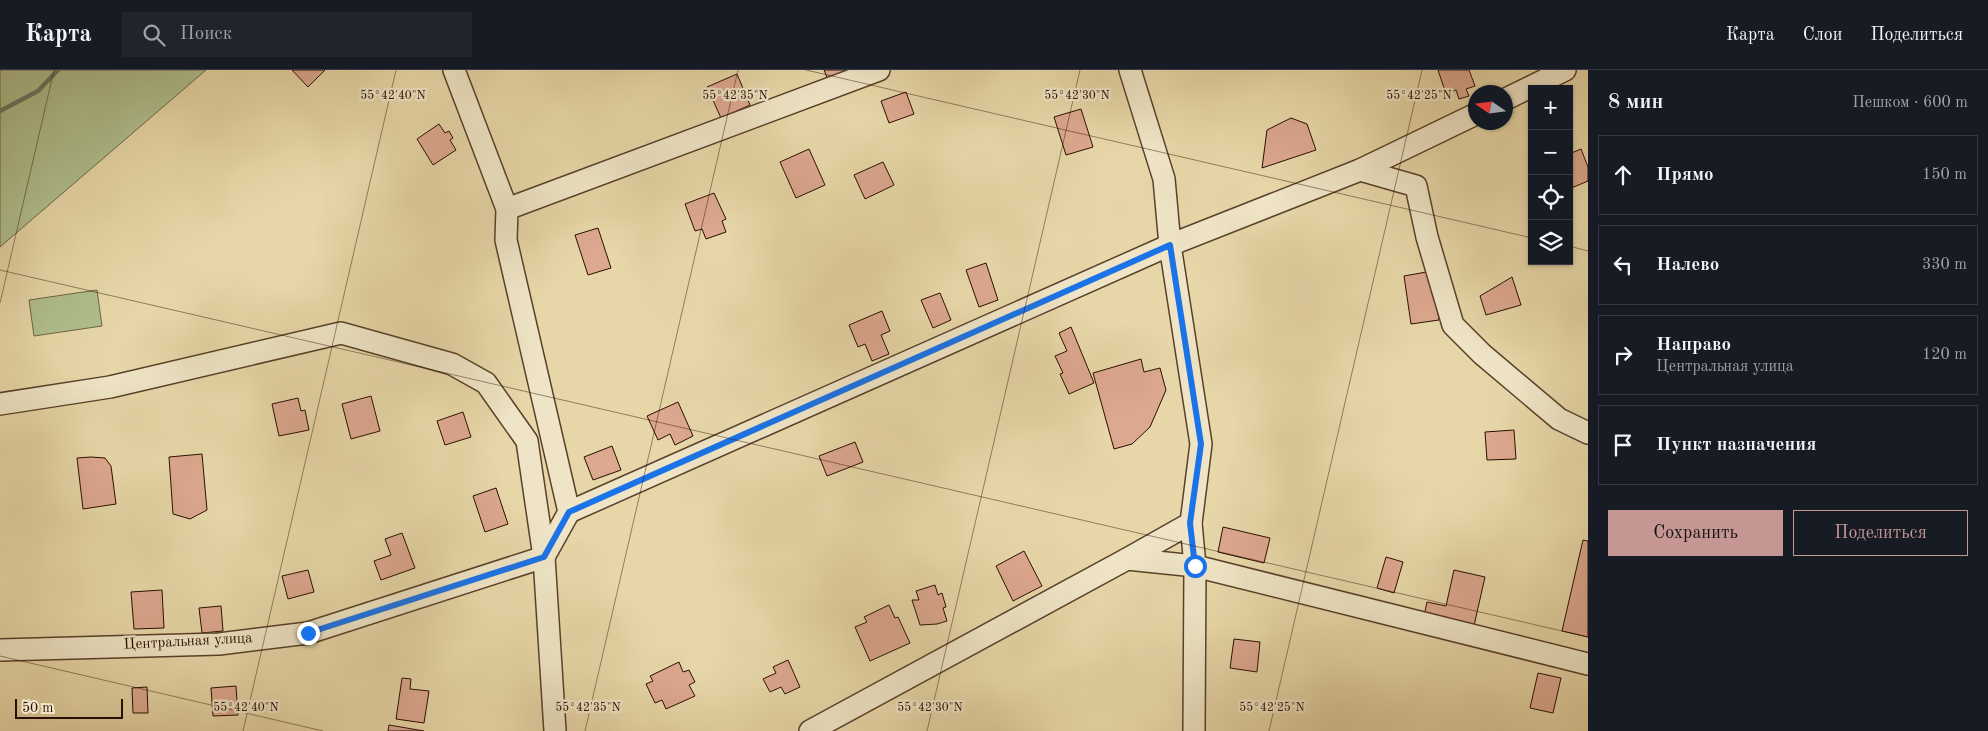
<!DOCTYPE html>
<html lang="ru">
<meta charset="utf-8">
<style>
:root{--surface:#171b24;--page:#20242c;--text:#f1f3f6;--muted:#9ea1a6;--line:#363941;--accent:#c59692}
body{margin:0;font-family:"Old Standard TT",serif;background:var(--page);color:var(--text)}
.controls{position:absolute;right:15px;top:15px;display:grid;overflow:hidden;border-radius:0px;box-shadow:0 1px 4px #0004}
.controls button{width:45px;height:45px;display:grid;place-items:center;padding:0;border:0;border-bottom:1px solid var(--line);background:var(--surface);color:var(--text);font:25px sans-serif}
.compass{position:absolute;left:1468px;top:15px;width:45px;height:45px;border-radius:50%;background:var(--surface);box-shadow:0 1px 4px #0004;rotate:283deg}
.scale{position:absolute;left:15px;bottom:12px;width:108px;box-sizing:border-box;padding-left:5px;border:2px solid #2a0e00;border-top:0;font-size:14px;line-height:18px;white-space:nowrap;color:#2a0e00;-webkit-text-stroke:4px #efe5c6;paint-order:stroke}
.stop{position:absolute;width:15px;height:15px;margin:-11px;border:4px solid #1a73e8;border-radius:50%;background:#fff}
.stop.end{background:#1a73e8;border-color:#fff;box-shadow:0 1px 5px #0008}
.list{margin:0;padding:0;list-style:none}
h2{display:flex;justify-content:space-between;align-items:center;height:65px;margin:0;padding:0 20px;font-size:21px}
h2 small{font-size:16px;font-weight:400;color:var(--muted)}
.list li{display:grid;grid-template-columns:32px 1fr auto;gap:15px;align-items:center;box-sizing:border-box;height:80px;margin:0 10px 10px;padding:0 10px;border:1px solid var(--line);border-radius:0px}
.list b{display:block;font-size:19px;white-space:nowrap}
.list p{margin:0;font-size:16px;white-space:nowrap;color:var(--muted)}
.list em{font-size:16px;font-style:normal;color:var(--muted)}
.actions{display:flex;gap:10px;padding:15px 20px}
.actions a{flex:1;padding:11px 0;border:1px solid var(--accent);border-radius:0px;text-align:center;font-size:18px;color:var(--accent)}
.actions .main{background:var(--accent);color:#111}
.icon{flex:none;width:28px;height:28px;fill:none;stroke:currentColor;stroke-width:2;stroke-linecap:round;stroke-linejoin:round}
.map{position:relative;flex:none;width:1588px;height:661px;overflow:hidden}
header{display:flex;align-items:center;gap:30px;box-sizing:border-box;height:70px;padding:0 25px;background:var(--surface);border-bottom:1px solid var(--line)}
header strong{font-size:24px}
nav{display:flex;gap:28px;margin-inline-start:auto;font-size:18px}
.search{width:350px;height:45px;background:var(--page);display:flex;align-items:center;gap:12px;box-sizing:border-box;padding:0 18px;border-radius:0px;color:var(--muted);font-size:19px}
main{display:flex}
aside{flex:1;background:var(--surface)}
.map>svg:first-child{display:block}
.green{fill:#afbf8d;stroke:#6c6646}
.lines{fill:none;stroke-linecap:round;stroke-linejoin:round}
.stream{stroke:#6b7565;stroke-width:4.5}
.building{fill:#dca88f;stroke:#2a0e00}
.minor-casing{stroke:#59402a;stroke-width:24}
.minor{stroke:#efe5c6;stroke-width:21}
.route{stroke:#1a73e8;stroke-width:6}
.ticks{fill:none;stroke:#2a0e00;stroke-width:1;stroke-opacity:0.45}
.labels{text-anchor:middle;dominant-baseline:central;stroke-width:4.5;stroke-linejoin:round;paint-order:stroke}
.street-label{font-size:15px;fill:#2a0e00;stroke:#efe5c6}
.ticks-label{font-size:12px;text-anchor:middle;fill:#2a0e00;stroke:#efe5c6;stroke-width:4.5;stroke-linejoin:round;paint-order:stroke}
</style>
<header>
<strong>Карта</strong>
<div class="search"><svg class="icon" aria-label="search" viewBox="0 0 24 24"><circle cx="10" cy="10" r="6"/><path d="M15 15l6 6"/></svg>Поиск</div>
<nav><a>Карта</a><a>Слои</a><a>Поделиться</a></nav>
</header>
<main>
<div class="map">
<svg width="1588" height="661" viewBox="0 0 1588 661">
<rect width="100%" height="100%" fill="#e7d7a8"/>
<filter id="stains"><feTurbulence type="fractalNoise" baseFrequency=".004" numOctaves="4"/><feColorMatrix values="0 0 0 0 .2 0 0 0 0 .09 0 0 0 0 .02 0 0 0 .5 -.17"/></filter>
<radialGradient id="worn" r=".72"><stop offset=".6" stop-color="#630" stop-opacity="0"/><stop offset="1" stop-color="#630" stop-opacity=".3"/></radialGradient>
<g class="green">
<path d="M 0,0 L 206,0 L 0,177 Z"/>
<path d="M 97,220 L 102,256 L 34,266 L 29,230 Z"/>
</g>
<g class="lines">
<path class="stream" d="M 0,41 L 38,21 L 58,0"/>
</g>
<g class="building">
<path d="M 292,0 L 325,0 L 308,17 Z"/>
<path d="M 824,0 L 844,0 L 847,8 L 830,15 Z"/>
<path d="M 1438,0 L 1469,0 L 1475,16 L 1466,19 L 1469,26 L 1459,29 L 1456,20 L 1446,24 Z"/>
<path d="M 737,4 L 750,35 L 721,48 L 707,17 Z"/>
<path d="M 906,22 L 914,44 L 889,53 L 881,31 Z"/>
<path d="M 1081,39 L 1093,77 L 1066,85 L 1054,47 Z"/>
<path d="M 1291,48 L 1307,54 L 1316,80 L 1262,98 L 1267,60 Z"/>
<path d="M 439,54 L 445,63 L 449,61 L 453,68 L 450,70 L 456,80 L 433,95 L 417,69 Z"/>
<path d="M 809,79 L 825,115 L 796,128 L 780,92 Z"/>
<path d="M 1581,79 L 1588,97 L 1588,111 L 1569,119 L 1569,84 Z"/>
<path d="M 883,92 L 894,115 L 865,129 L 854,105 Z"/>
<path d="M 714,123 L 726,149 L 722,151 L 726,162 L 706,169 L 702,159 L 695,161 L 685,134 Z"/>
<path d="M 598,158 L 611,198 L 588,205 L 575,165 Z"/>
<path d="M 986,193 L 998,230 L 979,237 L 966,200 Z"/>
<path d="M 1432,201 L 1439,250 L 1411,254 L 1404,206 Z"/>
<path d="M 1512,207 L 1521,235 L 1486,245 L 1480,226 Z"/>
<path d="M 940,223 L 951,250 L 933,258 L 921,230 Z"/>
<path d="M 882,241 L 890,261 L 881,265 L 889,284 L 872,291 L 865,274 L 858,277 L 849,255 Z"/>
<path d="M 1071,257 L 1094,313 L 1069,324 L 1060,304 L 1063,303 L 1055,286 L 1067,281 L 1059,263 Z"/>
<path d="M 1141,289 L 1144,302 L 1160,298 L 1166,320 L 1150,357 L 1132,374 L 1114,379 L 1093,303 Z"/>
<path d="M 371,326 L 380,361 L 351,369 L 342,334 Z"/>
<path d="M 298,328 L 301,341 L 305,340 L 309,360 L 279,366 L 272,334 Z"/>
<path d="M 678,332 L 693,366 L 675,375 L 670,364 L 658,370 L 647,346 Z"/>
<path d="M 463,342 L 471,367 L 445,375 L 437,351 Z"/>
<path d="M 1514,360 L 1516,389 L 1487,390 L 1485,362 Z"/>
<path d="M 855,372 L 863,392 L 827,406 L 819,386 Z"/>
<path d="M 612,376 L 621,400 L 593,410 L 584,387 Z"/>
<path d="M 202,384 L 207,440 L 190,449 L 173,444 L 169,387 Z"/>
<path d="M 91,387 L 105,388 L 111,396 L 116,434 L 83,439 L 77,388 Z"/>
<path d="M 496,418 L 508,454 L 485,462 L 473,426 Z"/>
<path d="M 1223,457 L 1270,468 L 1264,493 L 1218,482 Z"/>
<path d="M 402,463 L 415,498 L 381,510 L 374,491 L 391,485 L 385,469 Z"/>
<path d="M 1583,470 L 1588,471 L 1588,567 L 1562,561 Z"/>
<path d="M 1024,481 L 1042,516 L 1013,531 L 996,496 Z"/>
<path d="M 1386,487 L 1403,492 L 1394,523 L 1377,518 Z"/>
<path d="M 308,500 L 314,522 L 288,529 L 282,506 Z"/>
<path d="M 1454,500 L 1485,507 L 1473,560 L 1423,550 L 1427,532 L 1446,536 Z"/>
<path d="M 935,515 L 938,525 L 942,523 L 946,537 L 943,538 L 947,551 L 937,554 L 920,555 L 912,530 L 919,530 L 916,521 Z"/>
<path d="M 162,520 L 164,558 L 134,559 L 131,522 Z"/>
<path d="M 889,535 L 895,548 L 898,547 L 910,573 L 870,591 L 855,557 L 867,552 L 864,547 Z"/>
<path d="M 221,536 L 223,561 L 202,563 L 199,538 Z"/>
<path d="M 1234,569 L 1260,572 L 1257,602 L 1230,598 Z"/>
<path d="M 788,590 L 800,617 L 785,624 L 781,617 L 770,622 L 763,609 L 776,603 L 773,597 Z"/>
<path d="M 679,592 L 683,602 L 689,600 L 695,612 L 689,615 L 695,626 L 666,639 L 662,630 L 655,633 L 646,614 L 653,611 L 650,606 Z"/>
<path d="M 1538,603 L 1561,608 L 1553,643 L 1530,638 Z"/>
<path d="M 402,608 L 411,609 L 410,619 L 429,621 L 424,653 L 396,649 Z"/>
<path d="M 236,616 L 238,645 L 213,646 L 211,618 Z"/>
<path d="M 147,617 L 148,643 L 133,643 L 132,618 Z"/>
<path d="M 389,655 L 424,661 L 388,661 Z"/>
</g>
<g class="lines">
<defs>
<g id="minor">
<path d="M 1506,29 L 1565,0"/>
<path d="M 1360,100 L 1416,116 L 1427,167 L 1453,255 L 1482,284 L 1559,349 L 1588,363"/>
<path d="M 507,139 L 879,0"/>
<path d="M 0,334 L 110,317 L 341,263 L 452,294 L 486,313 L 527,371 L 544,487 L 555,661"/>
<path d="M 569,442 L 1170,175 L 1360,100 L 1476,44"/>
<path d="M 1191,453 L 1195,496 L 1194,661"/>
<path d="M 1127,489 L 1195,496 L 1588,594"/>
<path d="M 0,580 L 219,574 L 308,563 L 544,487 L 569,442 L 506,170 L 507,139 L 454,0"/>
<path d="M 810,661 L 1127,489 L 1191,453 L 1201,374 L 1170,175 L 1164,109 L 1130,0"/>
</g>
</defs>
<use href="#minor" class="minor-casing"/>
<use href="#minor" class="minor"/>
</g>
<g class="lines">
<path class="route" d="M 308,563 L 544,487 L 569,442 L 1170,175 L 1201,374 L 1190,453 L 1195,496"/>
</g>
<path class="ticks" d="M 806,0 L 1532,168M 1569,176 L 1588,181M 0,200 L 1588,567M 0,233 L 54,0M 0,586 L 323,661M 243,661 L 396,0M 585,661 L 738,0M 927,661 L 1080,0M 1269,661 L 1422,0"/>
<g class="labels">
<g class="street-label">
<text transform="translate(188 572) rotate(-3)">Центральная улица</text>
</g>
</g>
<g class="ticks-label">
<text x="393" y="29">55°42'40"N</text>
<text x="735" y="29">55°42'35"N</text>
<text x="1077" y="29">55°42'30"N</text>
<text x="1419" y="29">55°42'25"N</text>
<text x="246" y="641">55°42'40"N</text>
<text x="588" y="641">55°42'35"N</text>
<text x="930" y="641">55°42'30"N</text>
<text x="1272" y="641">55°42'25"N</text>
</g>
<rect width="100%" height="100%" filter="url(#stains)"/>
<rect width="100%" height="100%" fill="url(#worn)"/>
</svg>
<div class="controls">
<button>+</button>
<button>−</button>
<button><svg class="icon" aria-label="locate" viewBox="0 0 24 24"><circle cx="12" cy="12" r="6"/><path d="M12 2v4M12 18v4M2 12h4M18 12h4"/></svg></button>
<button><svg class="icon" aria-label="layers" viewBox="0 0 24 24"><path d="M12 4l9 5-9 5-9-5zM3 14l9 5 9-5"/></svg></button>
</div>
<svg class="compass" viewBox="-18 -18 36 36"><path d="M0-13l5 13h-10z" fill="#e53935"/><path d="M0 13l5-13h-10z" fill="#9ea1a6"/></svg>
<div class="scale">50 m</div>
<div class="stop" style="left:1195px;top:496px"></div>
<div class="stop end" style="left:308px;top:563px"></div>
</div>
<aside>
<h2>8 мин<small>Пешком · 600 m</small></h2>
<ul class="list">
<li><svg class="icon" aria-label="ahead" viewBox="0 0 24 24"><path d="M12 20V5M6 11l6-6 6 6"/></svg><div><b>Прямо</b></div><em>150 m</em></li>
<li><svg class="icon" aria-label="left" viewBox="0 0 24 24"><path d="M17 20v-9H6M10 6l-5 5 5 5"/></svg><div><b>Налево</b></div><em>330 m</em></li>
<li><svg class="icon" aria-label="right" viewBox="0 0 24 24"><path d="M7 20v-9h11M14 6l5 5-5 5"/></svg><div><b>Направо</b><p>Центральная улица</p></div><em>120 m</em></li>
<li><svg class="icon" aria-label="arrive" viewBox="0 0 24 24"><path d="M6 21V4h12l-3 4 3 4H6"/></svg><div><b>Пункт назначения</b></div></li>
</ul>
<div class="actions"><a class="main">Сохранить</a><a>Поделиться</a></div>
</aside>
</main>
